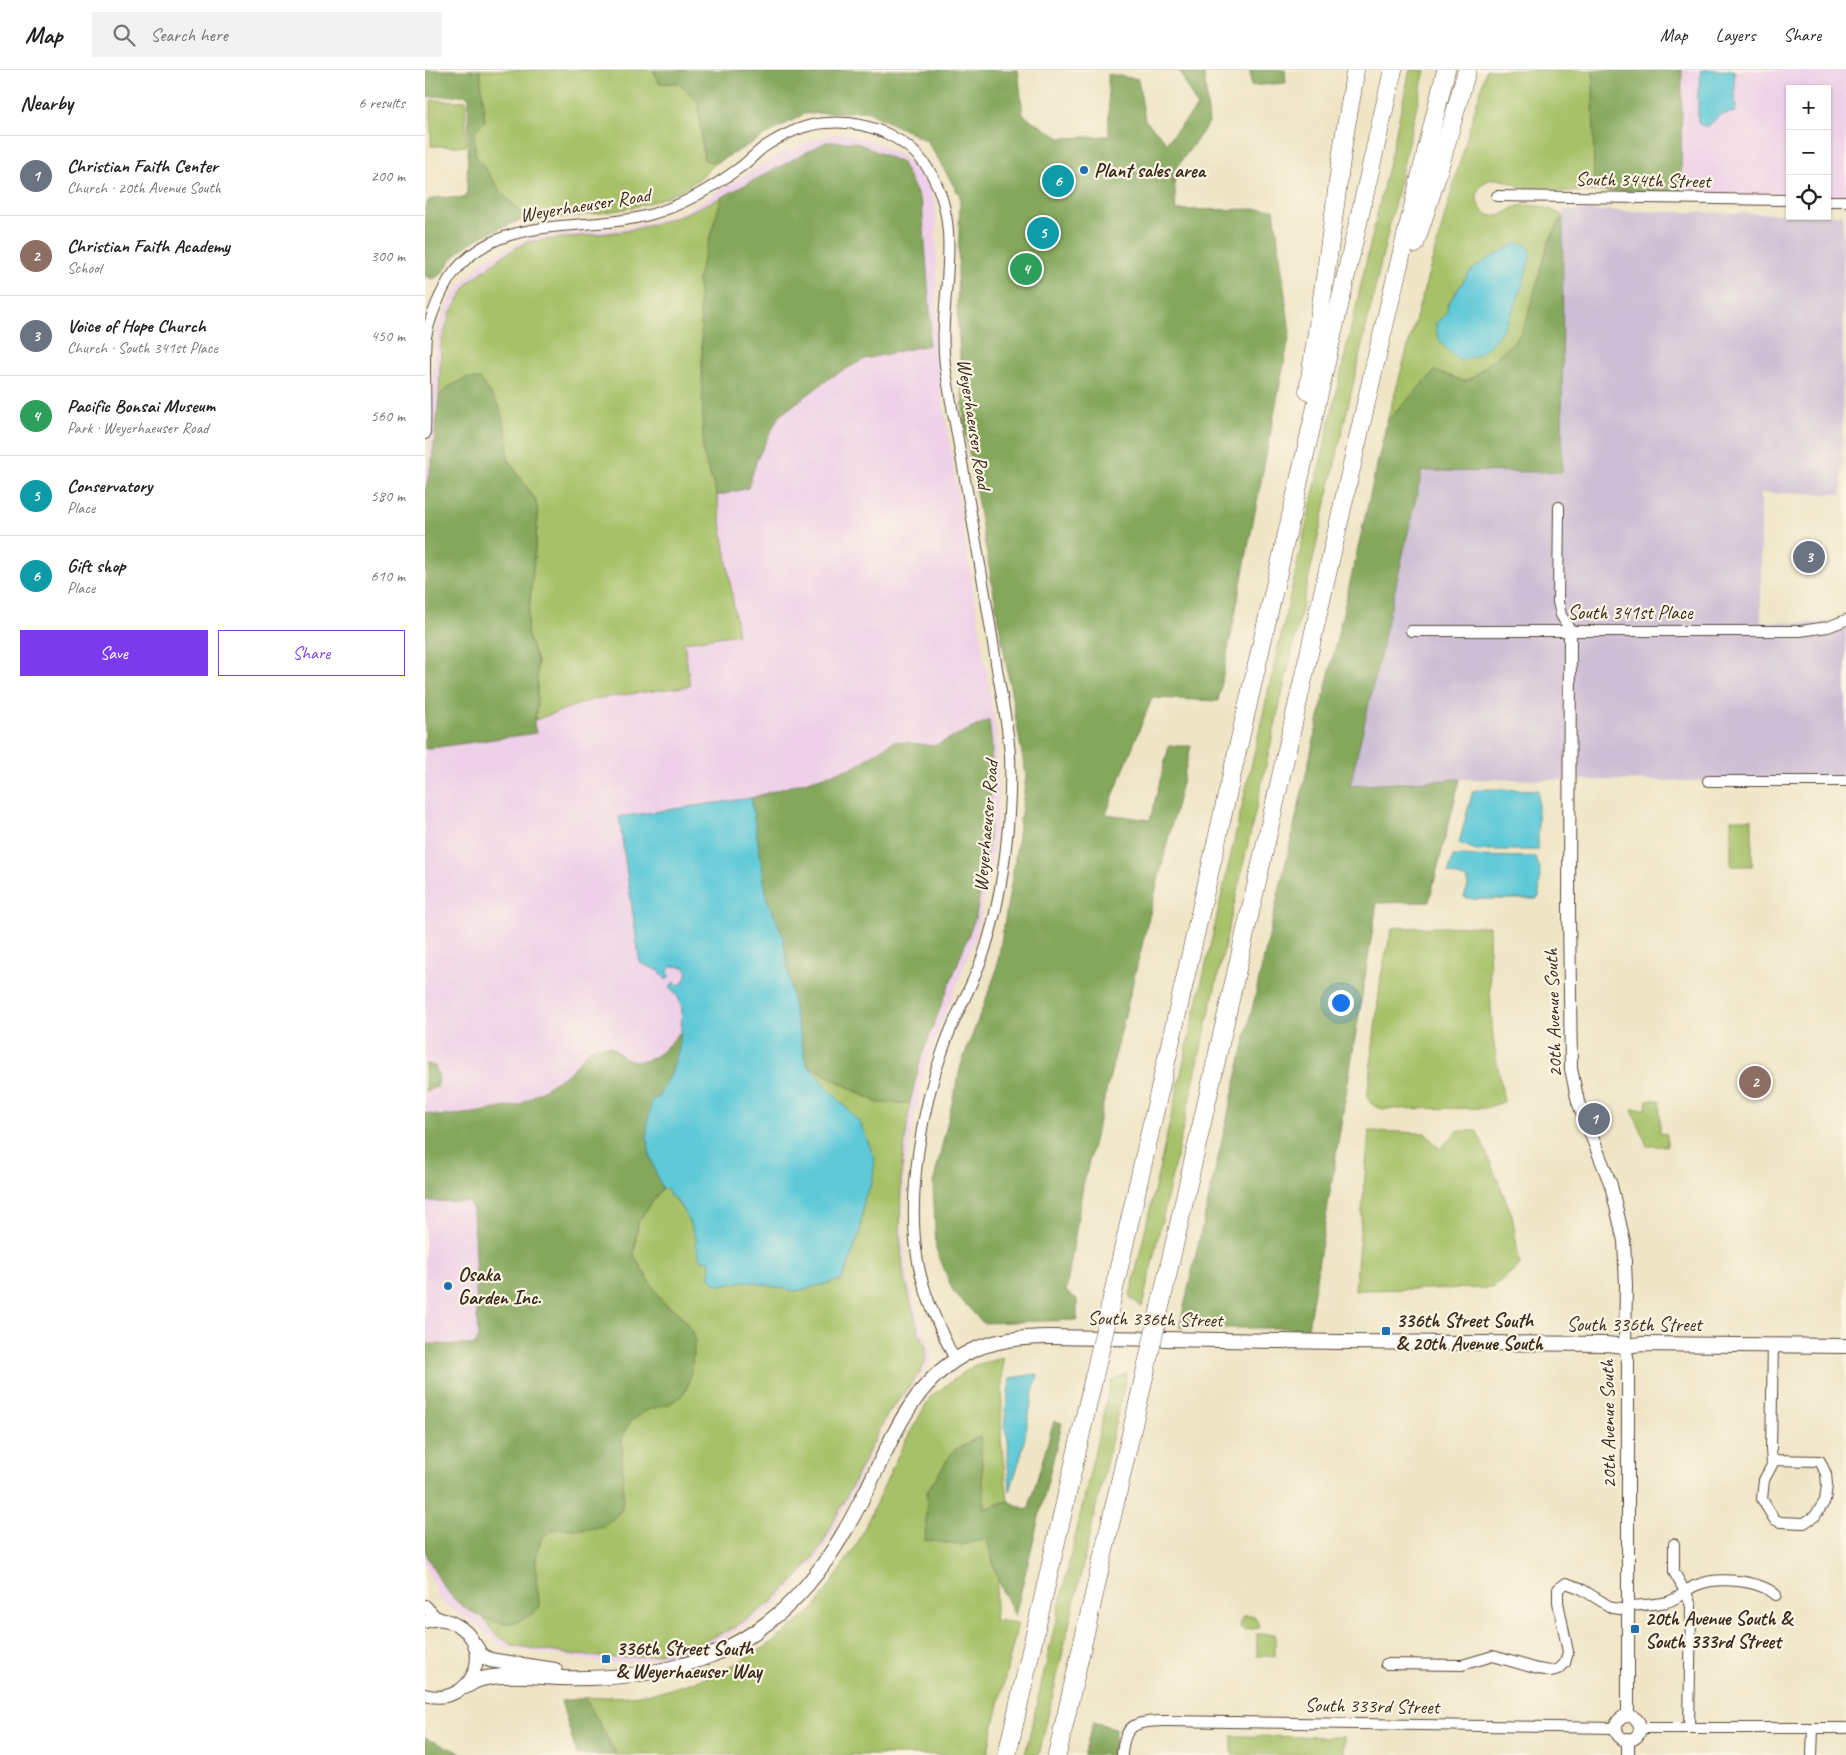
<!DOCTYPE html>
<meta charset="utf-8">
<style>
:root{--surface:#fff;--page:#f2f2f2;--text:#222;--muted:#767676;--line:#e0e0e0;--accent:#7c3aed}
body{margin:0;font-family:Caveat,sans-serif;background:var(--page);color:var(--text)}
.controls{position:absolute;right:15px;top:15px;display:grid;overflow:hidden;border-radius:0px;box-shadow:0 1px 4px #0004}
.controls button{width:45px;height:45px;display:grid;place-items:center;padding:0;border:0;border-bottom:1px solid var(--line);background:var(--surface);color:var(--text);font:25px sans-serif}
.you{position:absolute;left:915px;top:932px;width:18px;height:18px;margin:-12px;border:4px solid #fff;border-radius:50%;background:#1a73e8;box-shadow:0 0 0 8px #1a73e833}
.badge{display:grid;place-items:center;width:32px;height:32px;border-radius:50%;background:var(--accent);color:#fff;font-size:16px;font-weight:700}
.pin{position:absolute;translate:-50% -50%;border:2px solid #fff;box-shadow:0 1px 5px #0006}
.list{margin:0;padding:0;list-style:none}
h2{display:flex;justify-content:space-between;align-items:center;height:65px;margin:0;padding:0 20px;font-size:21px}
h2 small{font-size:16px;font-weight:400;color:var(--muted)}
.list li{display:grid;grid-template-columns:32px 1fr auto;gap:15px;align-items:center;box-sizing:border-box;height:80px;padding:0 20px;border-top:1px solid var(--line)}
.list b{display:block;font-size:19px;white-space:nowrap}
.list p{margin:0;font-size:16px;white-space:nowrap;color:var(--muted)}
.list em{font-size:16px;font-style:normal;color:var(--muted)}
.actions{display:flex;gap:10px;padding:15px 20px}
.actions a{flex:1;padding:11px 0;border:1px solid var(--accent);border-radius:0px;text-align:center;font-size:18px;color:var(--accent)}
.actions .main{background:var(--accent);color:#fff}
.icon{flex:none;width:28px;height:28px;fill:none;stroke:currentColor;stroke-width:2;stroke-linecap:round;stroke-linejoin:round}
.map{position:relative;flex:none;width:1421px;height:1685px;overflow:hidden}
header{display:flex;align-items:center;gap:30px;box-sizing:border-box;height:70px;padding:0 25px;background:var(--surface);border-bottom:1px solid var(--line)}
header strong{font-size:24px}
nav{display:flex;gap:28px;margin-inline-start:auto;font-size:18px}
.search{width:350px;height:45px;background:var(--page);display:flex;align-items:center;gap:12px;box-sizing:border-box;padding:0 18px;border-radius:0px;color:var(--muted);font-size:19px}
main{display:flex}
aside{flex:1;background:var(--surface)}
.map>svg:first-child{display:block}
.built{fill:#eed0e8}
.industrial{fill:#ccbed4}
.green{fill:#a6c167;stroke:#707642;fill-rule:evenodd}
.forest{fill:#84a75c;stroke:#60683d}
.water{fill:#5ec9d8;stroke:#4c7a7b}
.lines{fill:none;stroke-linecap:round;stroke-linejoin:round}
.minor-casing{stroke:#564637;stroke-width:12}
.tertiary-casing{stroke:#564637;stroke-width:14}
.secondary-casing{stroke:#564637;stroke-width:16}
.motorway-casing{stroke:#564637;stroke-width:19}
.minor{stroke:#fff;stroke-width:10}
.tertiary{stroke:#fff;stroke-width:12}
.secondary{stroke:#fff;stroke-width:14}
.motorway{stroke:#fff;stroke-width:18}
.motorway-bridge-casing{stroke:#564637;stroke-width:19;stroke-linecap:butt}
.motorway-bridge{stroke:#fff;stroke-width:18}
.poi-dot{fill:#1f6fb2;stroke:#fcf5e5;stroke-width:2}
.labels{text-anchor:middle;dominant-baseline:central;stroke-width:4.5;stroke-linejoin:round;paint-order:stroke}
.poi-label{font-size:20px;font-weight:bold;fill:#3b2a1e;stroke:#fcf5e5;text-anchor:start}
.street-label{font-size:20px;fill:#3b2a1e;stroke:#fcf5e5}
</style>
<header>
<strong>Map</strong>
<div class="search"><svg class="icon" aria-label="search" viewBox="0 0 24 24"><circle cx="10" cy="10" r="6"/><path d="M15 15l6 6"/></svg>Search here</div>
<nav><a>Map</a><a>Layers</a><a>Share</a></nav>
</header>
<main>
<aside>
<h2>Nearby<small>6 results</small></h2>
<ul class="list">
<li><span class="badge" style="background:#6b7280">1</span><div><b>Christian Faith Center</b><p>Church · 20th Avenue South</p></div><em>200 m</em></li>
<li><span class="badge" style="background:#8d6e63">2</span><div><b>Christian Faith Academy</b><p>School</p></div><em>300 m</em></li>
<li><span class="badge" style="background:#6b7280">3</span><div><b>Voice of Hope Church</b><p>Church · South 341st Place</p></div><em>450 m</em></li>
<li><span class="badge" style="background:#2e9e5b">4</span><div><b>Pacific Bonsai Museum</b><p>Park · Weyerhaeuser Road</p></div><em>560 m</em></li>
<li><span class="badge" style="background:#0f9aa8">5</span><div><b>Conservatory</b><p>Place</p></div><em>580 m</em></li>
<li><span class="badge" style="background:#0f9aa8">6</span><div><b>Gift shop</b><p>Place</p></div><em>610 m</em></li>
</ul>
<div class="actions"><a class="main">Save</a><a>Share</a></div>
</aside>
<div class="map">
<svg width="1421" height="1685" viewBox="0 0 1421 1685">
<rect width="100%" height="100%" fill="#fcf5e5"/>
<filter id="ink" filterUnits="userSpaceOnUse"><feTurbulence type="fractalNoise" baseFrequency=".02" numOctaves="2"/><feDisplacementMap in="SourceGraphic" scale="10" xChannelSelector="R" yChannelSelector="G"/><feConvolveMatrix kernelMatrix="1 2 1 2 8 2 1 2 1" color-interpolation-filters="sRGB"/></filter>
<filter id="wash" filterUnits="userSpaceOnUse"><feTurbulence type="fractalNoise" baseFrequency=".0096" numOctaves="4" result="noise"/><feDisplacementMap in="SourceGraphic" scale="20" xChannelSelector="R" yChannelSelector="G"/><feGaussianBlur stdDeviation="1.12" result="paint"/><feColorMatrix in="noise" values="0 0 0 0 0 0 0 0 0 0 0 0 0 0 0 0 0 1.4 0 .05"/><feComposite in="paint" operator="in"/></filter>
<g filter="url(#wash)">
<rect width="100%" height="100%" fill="#efe5c6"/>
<g class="built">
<path d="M 1257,0 L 1421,0 L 1421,131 L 1402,131 L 1402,19 L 1365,19 L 1365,130 L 1256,128 Z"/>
<path d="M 415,63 L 449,71 L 491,95 L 504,117 L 511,139 L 513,302 L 573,673 L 573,735 L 566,795 L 551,866 L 500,996 L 479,1102 L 477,1155 L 481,1199 L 494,1251 L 505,1275 L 507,1291 L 466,1341 L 397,1484 L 344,1541 L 297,1569 L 259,1584 L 187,1594 L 78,1577 L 53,1556 L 27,1540 L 14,1530 L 0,1492 L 0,407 L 3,391 L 10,284 L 13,256 L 28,223 L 58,190 L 104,168 L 207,157 L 258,142 L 357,83 L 385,71 Z"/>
</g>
<path class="industrial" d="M 1138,140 L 1365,144 L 1365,146 L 1418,145 L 1417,424 L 1336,423 L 1336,552 L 1395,553 L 1406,551 L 1421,545 L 1421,707 L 1273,711 L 1035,709 L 925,717 L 997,401 L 1137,402 Z"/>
<g class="green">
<path d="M 55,0 L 228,0 L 234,13 L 253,13 L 273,31 L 279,89 L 291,93 C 285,99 278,106 271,111 C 221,145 152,145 94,151 L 97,143 L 76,122 L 50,84 L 49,62 L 60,51 Z"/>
<path d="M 985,0 L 1000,0 L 717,1237 L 705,1227 Z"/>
<path d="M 1061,0 L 1166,0 L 1168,2 L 1169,121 C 1148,121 1125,123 1104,119 C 1093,117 1082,109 1071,109 C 1063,108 1056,114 1053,121 C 1049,132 1058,146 1069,146 C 1079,147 1085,138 1094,136 C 1108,133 1127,138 1138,146 L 1124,171 L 1100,255 L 1091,270 L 1047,308 L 1039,311 L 1010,301 L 962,351 ZM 1056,193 L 1079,258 L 1051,286 L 1035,290 C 1019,278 1016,272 1011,253 L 1024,242 L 1022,236 L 1044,203 Z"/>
<path d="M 6,30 L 41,31 L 41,76 L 6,76 Z"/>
<path d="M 297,127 L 273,207 L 277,274 L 278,383 L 292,426 L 313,564 L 259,572 L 265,616 L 169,629 L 110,650 L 112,636 L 112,592 L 102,563 L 113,447 L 111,431 L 83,390 L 81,362 L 22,318 L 14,327 L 16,274 L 25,243 L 44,212 L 79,185 L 101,172 L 201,161 L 226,155 L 257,145 Z"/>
<rect x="1306" y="749" width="21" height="47"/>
<path d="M 1064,856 L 1065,920 L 1068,969 L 1079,1032 L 1060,1038 L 959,1039 C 947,1037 942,1032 943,1020 L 956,906 L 967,858 Z"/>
<path d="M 382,995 L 453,1033 L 485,1033 L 476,1105 L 475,1164 L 478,1200 L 493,1260 L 501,1277 L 500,1291 L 494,1304 L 462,1345 L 395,1479 L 373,1507 L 347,1532 L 312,1556 L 267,1577 L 229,1585 L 188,1588 L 143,1584 L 87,1575 L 70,1564 L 58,1549 L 85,1553 L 115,1536 C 111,1515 103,1467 130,1459 C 140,1456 152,1462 161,1459 C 173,1456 185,1447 196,1442 L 198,1432 L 197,1368 L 204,1353 L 222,1340 L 244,1334 L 257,1326 L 264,1313 L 268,1262 L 254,1243 L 239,1233 L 225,1213 L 209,1185 L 213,1152 L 237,1118 L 243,1120 L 262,1147 L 272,1171 L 285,1191 L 285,1200 L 288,1209 L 295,1215 L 321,1211 L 371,1221 L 416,1210 L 424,1193 L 435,1161 L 439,1129 L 447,1113 L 435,1053 Z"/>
<path d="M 1222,1030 L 1235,1030 L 1235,1063 L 1242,1064 L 1242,1076 L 1222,1076 L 1207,1039 L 1221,1039 Z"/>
<path d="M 944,1061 L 1000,1063 L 1015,1079 L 1032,1061 L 1052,1061 L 1087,1145 L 1095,1195 L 1067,1218 L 930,1220 Z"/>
<path d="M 578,1288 L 576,1369 L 583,1431 L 560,1439 L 555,1366 L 528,1381 L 502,1422 L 501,1470 L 536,1475 L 562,1469 L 573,1510 L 569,1550 L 593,1553 L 562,1685 L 192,1685 L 160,1628 L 206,1626 L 239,1621 L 291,1605 L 347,1573 L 390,1538 L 433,1472 L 477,1377 L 506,1326 L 548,1296 Z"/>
<path d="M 702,1303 L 614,1685 L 600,1685 L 686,1311 Z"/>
<path d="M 819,1546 L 829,1546 L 833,1553 L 834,1558 L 819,1560 L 815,1557 L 815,1552 Z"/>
<rect x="832" y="1564" width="18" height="22"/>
<path d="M 807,1666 L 919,1667 L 919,1685 L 807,1685 Z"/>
</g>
<g class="forest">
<path d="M 0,0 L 55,0 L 60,51 L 49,62 L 50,84 L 76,122 L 97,143 L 94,151 C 77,157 59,164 44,174 C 39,178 33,182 29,187 C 21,195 19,206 7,209 L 0,206 L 0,136 L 4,130 L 14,127 L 39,128 L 42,122 L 44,27 L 39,25 L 0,27 Z"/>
<path d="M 228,0 L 593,0 L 598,45 L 635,68 L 684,66 L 683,4 L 713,9 L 720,50 L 742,72 L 772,37 L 754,0 L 779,2 L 784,53 L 749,101 L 751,140 L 849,139 L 865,263 L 793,631 L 727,628 L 681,744 L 725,750 L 744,676 L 766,676 L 658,1116 L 641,1222 L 652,1229 L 652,1250 L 558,1253 L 528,1221 L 511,1179 L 508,1114 L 536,995 L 571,902 L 589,795 L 601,707 L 539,354 L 532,238 L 535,126 L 502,71 L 441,41 L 379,44 L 291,93 L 279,90 L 273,31 L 253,13 L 234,13 Z"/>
<path d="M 825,0 L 860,0 L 861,13 L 826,16 Z"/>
<path d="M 1166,0 L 1257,0 L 1256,121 L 1169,121 L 1168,2 Z"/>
<path d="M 401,72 L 430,72 L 477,93 L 497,134 L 506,253 L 503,275 L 440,289 L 406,307 L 354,346 L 332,389 L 323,418 L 292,426 L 278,383 L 277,274 L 273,207 L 297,127 Z"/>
<path d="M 1138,146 L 1137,402 L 997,401 L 925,716 L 1035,709 L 1004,832 L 952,833 L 883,1258 L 754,1258 L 962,351 L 1010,301 L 1039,311 L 1047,308 L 1091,270 L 1100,255 L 1124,171 Z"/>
<path d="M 41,308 L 55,309 L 74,336 L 81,362 L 83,390 L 111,431 L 113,446 L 102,563 L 112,592 L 112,636 L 109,654 L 111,663 L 0,679 L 0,421 L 7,391 L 14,327 L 22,318 Z"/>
<path d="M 564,650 L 567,676 L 564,768 L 551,846 L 496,988 L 485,1033 L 454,1033 L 382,995 L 369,940 L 358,866 L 342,829 L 326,728 L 429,697 L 469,671 L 509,676 Z"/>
<path d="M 256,961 L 254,978 L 246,1004 L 232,1029 L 222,1066 L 225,1087 L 237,1118 L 213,1152 L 209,1185 L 225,1213 L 239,1233 L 253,1243 L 268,1262 L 270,1269 L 267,1294 L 264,1313 L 257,1326 L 244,1334 L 222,1340 L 204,1353 L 197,1368 L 198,1432 C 196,1441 193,1445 186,1451 C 167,1468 138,1450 120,1465 C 105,1477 112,1519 115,1536 C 108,1544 96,1552 85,1553 C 69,1555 41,1541 30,1530 C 16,1516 8,1498 0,1481 L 0,1274 L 49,1275 L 53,1270 L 48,1139 L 43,1132 L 0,1131 L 0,1043 L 16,1046 L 49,1043 L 94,1035 L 143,1004 L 164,980 L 170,976 L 185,976 C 190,980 197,988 204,990 C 228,997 242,976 256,961 Z"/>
<path d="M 0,994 L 10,996 L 14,1008 L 12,1017 L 0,1021 Z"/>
<path d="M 629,1351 L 637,1353 L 590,1546 L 573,1510 L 562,1469 L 536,1475 L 500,1470 L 502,1422 L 528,1381 L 555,1366 L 560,1439 L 583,1431 L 603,1440 Z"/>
<path d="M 160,1628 L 192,1685 L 152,1685 L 136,1631 Z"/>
<path d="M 668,1652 L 690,1658 L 690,1685 L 659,1685 Z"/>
<path d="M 0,1668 L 41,1685 L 0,1685 Z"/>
</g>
<g class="water">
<path d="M 1276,0 L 1309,0 L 1311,42 L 1295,45 L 1282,57 L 1274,54 L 1273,51 L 1273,24 Z"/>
<path d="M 1096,173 L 1102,175 L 1106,181 C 1099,217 1079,287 1034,290 C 1022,280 1010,270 1011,253 L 1023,242 L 1022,236 L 1044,203 L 1056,193 L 1090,174 Z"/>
<path d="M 1057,719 L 1113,720 L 1113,780 L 1051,780 L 1034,773 L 1047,724 L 1048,721 Z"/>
<path d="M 326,728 L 342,829 L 358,866 L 369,940 L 382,995 L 435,1053 L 450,1089 L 447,1113 L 439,1129 L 435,1161 L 424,1193 L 416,1210 L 371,1221 L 321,1211 L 295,1215 L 289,1213 L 288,1209 L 285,1208 L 285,1191 L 276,1190 L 271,1175 L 272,1171 L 262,1147 L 250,1128 L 245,1126 L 243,1120 L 237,1118 C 223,1084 217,1065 228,1028 L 232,1029 L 246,1004 L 254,978 L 256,961 L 257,938 L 253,927 L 245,916 L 250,912 L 252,915 L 257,914 L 263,902 L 259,897 L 247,896 L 243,900 L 244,907 L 241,910 L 235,901 L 215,893 L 194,747 Z"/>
<path d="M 1028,786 L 1110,787 L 1115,798 L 1114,827 L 1111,829 L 1048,829 L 1039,827 L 1043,816 L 1043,809 L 1023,803 Z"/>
<path d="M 613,1304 L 608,1322 L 597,1382 L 585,1421 C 585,1411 583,1402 583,1392 C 583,1380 585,1369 579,1357 L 585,1308 Z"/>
</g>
</g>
<g filter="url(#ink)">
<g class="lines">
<defs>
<g id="minor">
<path d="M 1072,126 L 1365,130"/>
<path d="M 1402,131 L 1421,131"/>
<path d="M 0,364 C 1,341 0,319 0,296 C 0,287 0,276 1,267 C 4,250 16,220 27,205 C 72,142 159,163 224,145 C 257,136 289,117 317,96 C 325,90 331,83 339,77 C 356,66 380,54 401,53 C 443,49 486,68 507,105 C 540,163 512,233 520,295 C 524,324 530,352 535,381 C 548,454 561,526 572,599 C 577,627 583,657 585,685 C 587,743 579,820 561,876 C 551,910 532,940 520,974 C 497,1035 481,1127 493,1192 C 499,1226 515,1259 530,1290"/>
<path d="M 1134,437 L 1133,532 L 1136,545 L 1145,560"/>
<path d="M 986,561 L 1375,561 L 1403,557 L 1421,550"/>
<path d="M 1283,711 L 1421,711"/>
<path d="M 1347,1390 L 1395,1391 L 1401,1404 L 1402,1415 L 1400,1431 L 1390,1446 L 1379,1453 L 1355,1452 L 1349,1449 L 1337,1429 L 1339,1410 L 1347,1395 L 1346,1379 L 1348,1275"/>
<path d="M 1249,1474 L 1249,1502 L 1262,1525 L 1266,1536 L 1264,1658"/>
<path d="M 1203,1536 C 1216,1535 1230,1535 1242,1532 C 1254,1529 1261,1519 1272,1515 C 1293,1506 1334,1510 1351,1525"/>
<path d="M 961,1594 L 1037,1595 L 1068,1586 L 1113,1599 L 1126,1601 L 1134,1599 L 1140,1593 L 1143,1582 L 1133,1532 L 1133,1519 L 1141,1513 L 1155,1518 L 1187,1538 L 1203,1540"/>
<path d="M 1215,1658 L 1421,1658"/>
<path d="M 697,1685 C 699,1651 713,1652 742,1651 L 1192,1658"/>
<path d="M 1387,1685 L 1388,1658"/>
</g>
<g id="tertiary">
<path d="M 1145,560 L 1144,843 L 1146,999 L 1153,1032 L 1186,1115 L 1199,1171 L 1201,1215 L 1200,1276 L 1203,1292 L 1203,1646"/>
<path d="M 0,1536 L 9,1546 L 15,1549"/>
<path d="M 0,1552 C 10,1548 21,1549 30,1554 C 73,1576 47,1638 0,1625"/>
<circle cx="1203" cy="1658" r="12"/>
<path d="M 1203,1685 L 1203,1669"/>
</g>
<g id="secondary">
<path d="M 50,1575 L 56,1585 L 65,1590 L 130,1600"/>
<path d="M 40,1617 C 45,1614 51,1610 57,1609 C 77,1603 113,1607 136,1608 C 219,1610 294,1597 358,1540 C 393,1508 417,1469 438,1427 C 467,1371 486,1310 546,1281 C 570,1270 598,1267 624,1267 L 915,1272 L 1181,1274 L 1200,1276 L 1218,1274 L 1421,1276"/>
</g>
<g id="motorway">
<path d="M 990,174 L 1012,106 L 1042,0"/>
<path d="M 883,321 C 895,244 906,168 916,90 C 919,60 927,31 930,0"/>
<path d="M 687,1228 L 968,0"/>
<path d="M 735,1237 L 949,298 L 1021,0"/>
<path d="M 582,1685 L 668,1311"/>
<path d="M 632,1685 L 720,1303"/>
</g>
</defs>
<use href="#minor" class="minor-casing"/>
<use href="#tertiary" class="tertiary-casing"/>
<use href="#secondary" class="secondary-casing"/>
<use href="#motorway" class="motorway-casing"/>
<use href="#minor" class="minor"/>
<use href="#tertiary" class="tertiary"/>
<use href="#secondary" class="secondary"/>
<use href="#motorway" class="motorway"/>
<defs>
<g id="motorway-bridge">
<path d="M 720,1303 L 735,1237"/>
<path d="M 668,1311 L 687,1228"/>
</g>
</defs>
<use href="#motorway-bridge" class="motorway-bridge-casing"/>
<use href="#motorway-bridge" class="motorway-bridge"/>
</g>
</g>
<g class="poi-dot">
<circle cx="659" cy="100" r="5"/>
<circle cx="23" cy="1216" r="5"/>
<rect x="956" y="1256" width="10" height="10" rx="2.5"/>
<rect x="1205" y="1554" width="10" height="10" rx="2.5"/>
<rect x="176" y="1584" width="10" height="10" rx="2.5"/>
</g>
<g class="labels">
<g class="poi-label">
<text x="669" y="100">Plant sales area</text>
<text x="33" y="1204">Osaka<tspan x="33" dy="23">Garden Inc.</tspan></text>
<text x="971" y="1250">336th Street South<tspan x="971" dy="23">&amp; 20th Avenue South</tspan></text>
<text x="1220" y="1548">20th Avenue South &amp;<tspan x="1220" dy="23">South 333rd Street</tspan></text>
<text x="191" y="1578">336th Street South<tspan x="191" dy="23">&amp; Weyerhaeuser Way</tspan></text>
</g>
<g class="street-label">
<text transform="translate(1218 110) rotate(1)">South 344th Street</text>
<text transform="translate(160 135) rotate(-9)">Weyerhaeuser Road</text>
<text transform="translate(549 354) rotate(81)">Weyerhaeuser Road</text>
<text x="1205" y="542">South 341st Place</text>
<text transform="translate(561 756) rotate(-85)">Weyerhaeuser Road</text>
<text transform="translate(1128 943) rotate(-92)">20th Avenue South</text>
<text transform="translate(730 1249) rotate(1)">South 336th Street</text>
<text x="1209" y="1254">South 336th Street</text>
<text transform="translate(1183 1354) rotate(-91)">20th Avenue South</text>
<text transform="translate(947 1636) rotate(1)">South 333rd Street</text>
</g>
</g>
</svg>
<div class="controls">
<button>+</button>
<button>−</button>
<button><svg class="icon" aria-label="locate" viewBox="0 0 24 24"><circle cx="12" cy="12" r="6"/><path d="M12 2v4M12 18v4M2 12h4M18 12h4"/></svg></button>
</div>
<div class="you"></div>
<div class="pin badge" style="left:1169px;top:1049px;background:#6b7280">1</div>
<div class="pin badge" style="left:1330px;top:1012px;background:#8d6e63">2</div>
<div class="pin badge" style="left:1384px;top:487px;background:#6b7280">3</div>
<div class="pin badge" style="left:601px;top:199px;background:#2e9e5b">4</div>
<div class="pin badge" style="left:618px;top:163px;background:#0f9aa8">5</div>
<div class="pin badge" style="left:633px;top:111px;background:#0f9aa8">6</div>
</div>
</main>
